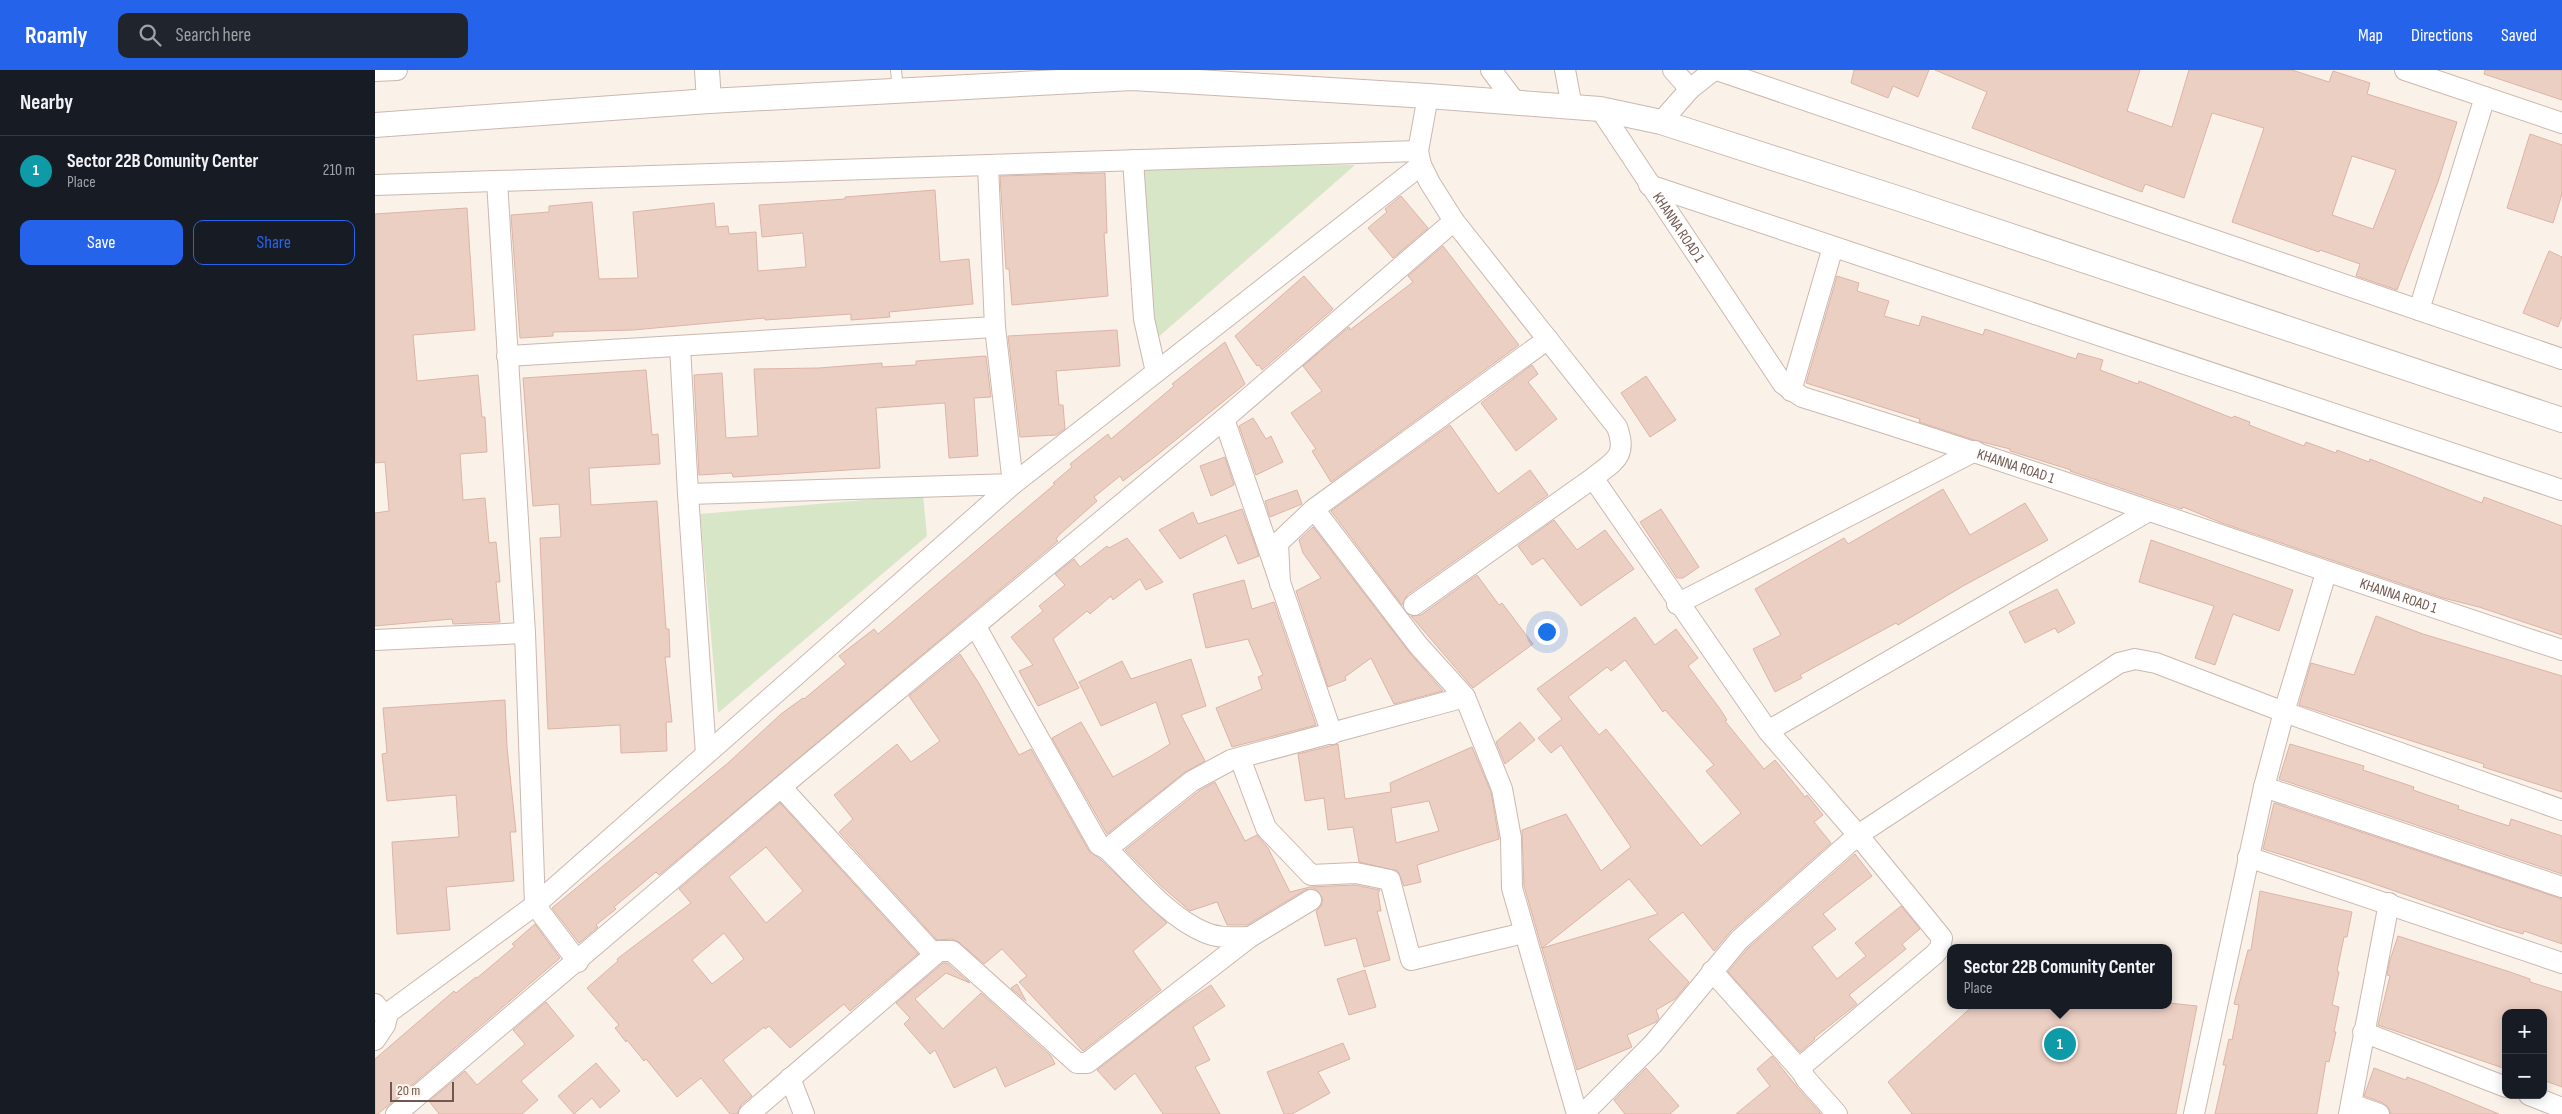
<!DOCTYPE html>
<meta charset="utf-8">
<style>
:root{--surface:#171b24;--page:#20242c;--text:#f1f3f6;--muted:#9ea1a6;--line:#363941;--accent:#2563eb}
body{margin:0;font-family:"Sofia Sans Condensed",sans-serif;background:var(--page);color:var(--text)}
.controls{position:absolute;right:15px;bottom:15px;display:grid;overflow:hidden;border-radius:10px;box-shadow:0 2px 12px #0003}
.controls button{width:45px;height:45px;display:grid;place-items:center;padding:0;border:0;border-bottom:1px solid var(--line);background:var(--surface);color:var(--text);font:25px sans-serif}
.scale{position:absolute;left:15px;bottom:12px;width:64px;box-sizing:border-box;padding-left:5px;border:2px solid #71574f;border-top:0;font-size:14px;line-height:18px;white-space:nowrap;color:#71574f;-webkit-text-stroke:4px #fdf5ee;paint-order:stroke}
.you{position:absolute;left:1171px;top:561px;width:18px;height:18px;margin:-12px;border:4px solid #fff;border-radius:50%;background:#1a73e8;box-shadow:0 0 0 8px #1a73e833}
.badge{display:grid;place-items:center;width:32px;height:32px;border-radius:50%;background:var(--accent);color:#fff;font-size:16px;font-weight:700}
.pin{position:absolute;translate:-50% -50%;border:2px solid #fff;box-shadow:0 1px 5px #0006}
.popup{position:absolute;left:1572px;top:874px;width:225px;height:65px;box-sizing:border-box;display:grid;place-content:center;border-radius:10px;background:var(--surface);filter:drop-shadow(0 1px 4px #0005);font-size:16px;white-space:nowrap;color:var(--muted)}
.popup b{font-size:19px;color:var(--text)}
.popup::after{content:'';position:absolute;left:50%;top:100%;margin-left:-10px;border:10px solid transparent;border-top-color:var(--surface)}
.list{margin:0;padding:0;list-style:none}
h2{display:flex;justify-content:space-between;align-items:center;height:65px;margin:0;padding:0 20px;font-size:21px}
h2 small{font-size:16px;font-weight:400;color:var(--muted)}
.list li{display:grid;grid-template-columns:32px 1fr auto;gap:15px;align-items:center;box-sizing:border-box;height:70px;padding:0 20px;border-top:1px solid var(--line)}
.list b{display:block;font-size:19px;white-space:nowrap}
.list p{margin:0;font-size:16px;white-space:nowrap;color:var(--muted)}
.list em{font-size:16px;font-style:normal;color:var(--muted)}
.actions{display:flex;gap:10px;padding:15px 20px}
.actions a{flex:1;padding:11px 0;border:1px solid var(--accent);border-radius:10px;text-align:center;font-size:18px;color:var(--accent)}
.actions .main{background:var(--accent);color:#fff}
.icon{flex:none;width:28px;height:28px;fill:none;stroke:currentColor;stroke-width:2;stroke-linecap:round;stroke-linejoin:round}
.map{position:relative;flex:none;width:2187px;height:1044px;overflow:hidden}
header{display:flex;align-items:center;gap:30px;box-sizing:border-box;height:70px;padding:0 25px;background:var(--accent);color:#fff}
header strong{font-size:24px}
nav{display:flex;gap:28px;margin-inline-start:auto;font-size:18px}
.search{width:350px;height:45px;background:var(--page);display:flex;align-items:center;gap:12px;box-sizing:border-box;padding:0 18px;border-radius:10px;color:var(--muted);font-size:19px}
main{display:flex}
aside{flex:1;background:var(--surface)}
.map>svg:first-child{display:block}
.green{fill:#d8e6c8}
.building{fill:#eccfc3;stroke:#ddb4a5;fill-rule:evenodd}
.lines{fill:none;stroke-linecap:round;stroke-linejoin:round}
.service-casing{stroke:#cbb8af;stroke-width:12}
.minor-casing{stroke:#cbb8af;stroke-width:22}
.tertiary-casing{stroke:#cbb8af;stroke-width:26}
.service{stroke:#fff;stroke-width:10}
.minor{stroke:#fff;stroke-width:20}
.tertiary{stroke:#fff;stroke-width:24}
.labels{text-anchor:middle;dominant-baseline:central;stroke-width:4;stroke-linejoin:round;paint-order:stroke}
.street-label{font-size:15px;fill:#71574f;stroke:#fdf5ee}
</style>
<header>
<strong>Roamly</strong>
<div class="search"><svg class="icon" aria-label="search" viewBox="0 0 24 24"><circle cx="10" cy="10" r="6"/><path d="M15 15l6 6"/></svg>Search here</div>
<nav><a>Map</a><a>Directions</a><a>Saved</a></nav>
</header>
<main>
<aside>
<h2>Nearby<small></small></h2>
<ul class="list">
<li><span class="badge" style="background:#0f9aa8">1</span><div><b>Sector 22B Comunity Center</b><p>Place</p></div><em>210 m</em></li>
</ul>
<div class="actions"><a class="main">Save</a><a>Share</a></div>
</aside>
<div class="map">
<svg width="2187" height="1044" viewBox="0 0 2187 1044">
<rect width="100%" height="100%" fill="#faf1e8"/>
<g class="green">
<path d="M 980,95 L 780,270 L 766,97 Z"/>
<path d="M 548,425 L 552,466 L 343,643 L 325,444 Z"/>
</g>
<g class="building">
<path d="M 1479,0 L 1554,0 L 1543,27 L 1518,16 L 1513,28 L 1476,13 Z"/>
<path d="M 1560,0 L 1765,0 L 1752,41 L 1797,57 L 1814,0 L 1917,0 L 1954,12 L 1958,1 L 1995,13 L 1992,24 L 2082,52 L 2063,112 L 2022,220 L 1981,206 L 1985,194 L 1945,180 L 1944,182 L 1857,152 L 1889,58 L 1837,43 L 1809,128 L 1770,114 L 1767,122 L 1597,58 L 1612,22 ZM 1977,86 L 2021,100 L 1998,159 L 1957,145 Z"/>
<path d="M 2110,0 L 2187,0 L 2187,30 L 2109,4 Z"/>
<path d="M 2155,64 L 2187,75 L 2187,124 L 2178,153 L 2132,138 Z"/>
<path d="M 730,103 L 732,163 L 729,163 L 733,226 L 637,235 L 634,199 L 631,199 L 625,106 Z"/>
<path d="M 560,120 L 565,192 L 594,189 L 598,234 L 514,242 L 515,247 L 476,250 L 476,244 L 390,250 L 390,248 L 258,260 L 178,262 L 178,266 L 145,268 L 136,145 L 174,142 L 174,136 L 217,132 L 224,209 L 263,208 L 258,142 L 339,133 L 341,157 L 353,156 L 354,164 L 381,162 L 383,201 L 431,197 L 428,163 L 387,167 L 384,135 L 470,129 L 470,127 Z"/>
<path d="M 1026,126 L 1053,158 L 1018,188 L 993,158 L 1012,142 L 1010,139 Z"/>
<path d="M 92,138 L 100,260 L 38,265 L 42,311 L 103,305 L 107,347 L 110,347 L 112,382 L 85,384 L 88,430 L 110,428 L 114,473 L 121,472 L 125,512 L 121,512 L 125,552 L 78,554 L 77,549 L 0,556 L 0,443 L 14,441 L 10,392 L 0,393 L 0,144 Z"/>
<path d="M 1068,176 L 1144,275 L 956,412 L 937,381 L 941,379 L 916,343 L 947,321 L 928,296 L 974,257 L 975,260 L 1038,212 L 1033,206 Z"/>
<path d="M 2174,181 L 2187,187 L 2187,246 L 2183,257 L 2148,243 Z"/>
<path d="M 929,206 L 958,239 L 887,300 L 884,295 L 882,296 L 860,266 Z"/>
<path d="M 1462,206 L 1484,213 L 1482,221 L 1514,231 L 1509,246 L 1544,256 L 1547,246 L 1608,265 L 1610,259 L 1701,289 L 1703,283 L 1728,290 L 1725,300 L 1763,314 L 1764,311 L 1857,348 L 1859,346 L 1875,352 L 1874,355 L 1929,376 L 1931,372 L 1961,383 L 1962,380 L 1994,392 L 1995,389 L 2107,433 L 2109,427 L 2187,456 L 2187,565 L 2104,537 L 2068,528 L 1847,453 L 1808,437 L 1807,439 L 1695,401 L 1696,400 L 1635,381 L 1635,379 L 1599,370 L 1544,352 L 1545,349 L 1431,313 Z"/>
<path d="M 742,260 L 745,296 L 681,301 L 684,335 L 688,335 L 690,359 L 681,365 L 645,367 L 633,266 Z"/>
<path d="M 850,272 L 870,314 L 782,385 L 748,411 L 745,406 L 719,427 L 722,431 L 684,465 L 681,469 L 683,471 L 284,805 L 281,802 L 239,837 L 241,839 L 221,855 L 223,857 L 204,873 L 177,838 L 353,693 L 406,644 L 428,628 L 429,629 L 471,594 L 464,586 L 499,559 L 503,564 L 680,414 L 678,413 L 697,397 L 695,394 L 733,364 L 736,369 L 799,316 L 797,314 Z"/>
<path d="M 611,286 L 616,327 L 599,328 L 603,386 L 574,388 L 570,333 L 501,338 L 505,398 L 358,407 L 357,403 L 324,405 L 319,305 L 347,303 L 351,368 L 383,366 L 379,299 L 444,298 L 507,293 L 507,297 L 541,295 L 541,291 Z"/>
<path d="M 1157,295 L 1163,304 L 1153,312 L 1182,349 L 1141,381 L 1106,333 Z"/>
<path d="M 271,300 L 277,365 L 283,364 L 285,394 L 214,398 L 216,435 L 282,431 L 291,559 L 294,559 L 295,587 L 290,587 L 297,652 L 291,652 L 292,681 L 246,683 L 245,655 L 173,659 L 165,468 L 186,467 L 184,434 L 158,436 L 148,308 Z"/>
<path d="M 1271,306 L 1301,350 L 1275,367 L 1246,323 Z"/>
<path d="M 878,348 L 891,369 L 896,366 L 908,392 L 881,405 L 864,356 Z"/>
<path d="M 1075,355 L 1123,424 L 1155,400 L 1173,425 L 1032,525 L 1027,535 L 956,441 Z"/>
<path d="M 850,387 L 859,415 L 836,426 L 825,396 Z"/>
<path d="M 1568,419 L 1595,465 L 1650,433 L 1673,470 L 1588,516 L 1523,555 L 1521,553 L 1425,605 L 1427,608 L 1400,622 L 1378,579 L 1406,565 L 1380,519 L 1469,468 L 1473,474 Z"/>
<path d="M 922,420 L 927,434 L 895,447 L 890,431 Z"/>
<path d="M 867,439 L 884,486 L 863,494 L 851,465 L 805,489 L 784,460 L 818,442 L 823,454 Z"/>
<path d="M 1286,439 L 1324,497 L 1308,508 L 1302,508 L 1265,452 Z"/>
<path d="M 1179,450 L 1202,480 L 1230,460 L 1259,499 L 1206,536 L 1168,488 L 1157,495 L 1143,476 Z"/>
<path d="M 938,457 L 1034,582 L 1068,621 L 1019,634 L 996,588 L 970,607 L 971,610 L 953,617 L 921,521 L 946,508 L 928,483 L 924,470 Z"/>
<path d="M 752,468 L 788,512 L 771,520 L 765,509 L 738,530 L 736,526 L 715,544 L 712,541 L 678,569 L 704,618 L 663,636 L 644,601 L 658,595 L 636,567 L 668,541 L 664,536 L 690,515 L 680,504 L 699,489 L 705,497 L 732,476 L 734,478 Z"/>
<path d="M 1776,470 L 1918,520 L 1904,561 L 1858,544 L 1840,595 L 1820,588 L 1839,536 L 1764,512 Z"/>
<path d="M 1102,505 L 1124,535 L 1127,533 L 1158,574 L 1098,618 L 1036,546 L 1046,545 Z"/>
<path d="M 869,510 L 877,539 L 899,532 L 941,655 L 857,677 L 841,638 L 887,619 L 883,607 L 888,605 L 873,569 L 831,578 L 818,524 Z"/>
<path d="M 1682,519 L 1700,553 L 1683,563 L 1680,558 L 1650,573 L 1634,542 Z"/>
<path d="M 2001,546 L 2048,564 L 2187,606 L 2187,722 L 2108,697 L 2109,694 L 1924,635 L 1936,593 L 1979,605 Z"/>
<path d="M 1260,547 L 1280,575 L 1301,559 L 1323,588 L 1313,596 L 1345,639 L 1352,650 L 1350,651 L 1389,699 L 1400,690 L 1430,727 L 1432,725 L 1448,745 L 1439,752 L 1456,773 L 1356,861 L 1339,881 L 1308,842 L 1273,869 L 1314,912 L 1300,929 L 1281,940 L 1284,948 L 1281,952 L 1252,965 L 1257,977 L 1202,1000 L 1149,816 L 1147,760 L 1191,744 L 1226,801 L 1256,777 L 1186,675 L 1176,683 L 1163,668 L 1187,649 L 1162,619 ZM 1250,590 L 1288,642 L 1290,640 L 1339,695 L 1331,701 L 1366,743 L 1326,776 L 1231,659 L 1224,665 L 1193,627 L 1232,597 L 1236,601 ZM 1254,809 L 1283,844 L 1167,878 Z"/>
<path d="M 585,584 L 605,615 L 644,685 L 656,679 L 714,781 L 725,789 L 792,853 L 758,881 L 786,920 L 708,981 L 644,912 L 652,906 L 627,879 L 609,894 L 584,872 L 577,869 L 562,870 L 464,762 L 478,749 L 459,725 L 522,674 L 536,692 L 565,671 L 534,626 Z"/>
<path d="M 816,589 L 831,636 L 806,645 L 830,691 L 810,702 L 732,764 L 677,668 L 706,652 L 738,707 L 776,686 L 795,674 L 781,632 L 726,656 L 704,612 L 747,591 L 756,609 Z"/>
<path d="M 130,630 L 132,677 L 141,762 L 135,762 L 139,811 L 71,817 L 75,860 L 22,864 L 17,772 L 84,767 L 81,725 L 12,731 L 7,684 L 12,683 L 8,638 Z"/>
<path d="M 1145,652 L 1160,670 L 1130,694 L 1121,672 Z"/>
<path d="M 963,674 L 970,729 L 1016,722 L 1015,713 L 1097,677 L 1116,722 L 1124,769 L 1042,795 L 1046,812 L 1029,816 L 1023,801 L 984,792 L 978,757 L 953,760 L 949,728 L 930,731 L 923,684 ZM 1054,731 L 1064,761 L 1021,773 L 1016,738 Z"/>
<path d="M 1915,674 L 1989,696 L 1988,700 L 2039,717 L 2038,720 L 2084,736 L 2083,739 L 2134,756 L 2136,749 L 2187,766 L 2187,804 L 1904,709 Z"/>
<path d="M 840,712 L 870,771 L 882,765 L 893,778 L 915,822 L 935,817 L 980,815 L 1005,820 L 1003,823 L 1006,841 L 1002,841 L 1015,890 L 989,897 L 981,868 L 950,876 L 941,841 L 946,836 L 948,829 L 941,819 L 930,820 L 872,855 L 852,855 L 842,832 L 815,841 L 786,816 L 750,780 L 824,721 Z"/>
<path d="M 405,733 L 543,884 L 475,941 L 469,934 L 415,978 L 394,956 L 390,959 L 389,957 L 348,990 L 377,1026 L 366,1035 L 362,1044 L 355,1044 L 326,1008 L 302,1027 L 271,989 L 269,991 L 252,970 L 251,972 L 240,958 L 244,955 L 212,918 L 243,891 L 242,889 L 316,833 L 304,819 ZM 391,777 L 428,821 L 391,853 L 354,807 ZM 349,863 L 369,889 L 337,914 L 317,890 Z"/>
<path d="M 1899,733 L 2187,829 L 2187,874 L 2149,861 L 2148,864 L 2124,857 L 1985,809 L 1888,779 Z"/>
<path d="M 1480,784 L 1497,806 L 1448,844 L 1461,859 L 1437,877 L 1462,909 L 1491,886 L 1480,873 L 1526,836 L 1545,859 L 1527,874 L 1531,879 L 1474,925 L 1482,934 L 1439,968 L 1440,969 L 1425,982 L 1353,902 L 1373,878 Z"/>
<path d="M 1885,821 L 1977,842 L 1972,867 L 1969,867 L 1962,901 L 1964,902 L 1957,935 L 1964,937 L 1959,962 L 1961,962 L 1954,992 L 1951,991 L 1942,1044 L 1840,1044 L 1851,995 L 1848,995 L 1854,969 L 1857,970 L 1864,935 L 1859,934 L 1873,880 L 1876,880 Z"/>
<path d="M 160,854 L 185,888 L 3,1044 L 0,1044 L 0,989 L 79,921 L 81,923 L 101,907 L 102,908 L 140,876 L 137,874 Z"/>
<path d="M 2023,866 L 2135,902 L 2155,909 L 2155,912 L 2187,922 L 2187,1017 L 2168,1010 L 2168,943 L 2131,943 L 2131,999 L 2003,955 L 2015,906 L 2012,905 L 2015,890 Z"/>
<path d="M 568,893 L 572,893 L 595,913 L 571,903 L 540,929 L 568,959 L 606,923 L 676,986 L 680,994 L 630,1017 L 621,997 L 579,1018 L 560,980 L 555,984 L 529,954 L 535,948 L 521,933 Z"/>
<path d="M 990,900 L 1001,937 L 974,945 L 962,909 Z"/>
<path d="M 642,914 L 651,931 L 636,918 Z"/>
<path d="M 836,915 L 850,936 L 818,957 L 835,990 L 820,997 L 845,1044 L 788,1044 L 760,1003 L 740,1020 L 722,1000 L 803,937 Z"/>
<path d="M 171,932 L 199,966 L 146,1011 L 163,1030 L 147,1044 L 64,1044 L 54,1031 L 90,1001 L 102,1015 L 150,974 L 138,960 Z"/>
<path d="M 1794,933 L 1822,936 L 1801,1044 L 1537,1044 L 1513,1012 L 1599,935 L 1794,935 Z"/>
<path d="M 968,973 L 975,989 L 943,1002 L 955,1023 L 917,1044 L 909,1044 L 892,1002 Z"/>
<path d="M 1397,986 L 1422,1017 L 1446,1044 L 1361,1044 L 1395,1016 L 1382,999 Z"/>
<path d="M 221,993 L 245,1021 L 225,1038 L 217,1028 L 199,1044 L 183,1026 Z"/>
<path d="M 1271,998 L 1304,1036 L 1295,1044 L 1250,1044 L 1239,1030 Z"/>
<path d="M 1999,998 L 2031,1010 L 2032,1007 L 2051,1014 L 2124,1044 L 2016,1044 L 2013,1037 L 2008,1033 L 1989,1026 Z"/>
</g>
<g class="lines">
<defs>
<path id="service" d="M 521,0 L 523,20"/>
<g id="minor">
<path d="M 1116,0 L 1141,33"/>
<path d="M 1190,0 L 1197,37"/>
<path d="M 1298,0 L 1315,19"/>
<path d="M 1342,0 L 2187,289"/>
<path d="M 2030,0 L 2187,53"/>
<path d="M 0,1 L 22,0"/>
<path id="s1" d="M 1225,39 L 1408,314 L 1427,327 C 1682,406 1933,497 2187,580"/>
<path d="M 1286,52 L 1315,19 L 1339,0"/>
<path d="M 758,90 L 769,249 L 781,302"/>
<path d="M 122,111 L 150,563 L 160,835 L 203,892"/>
<path d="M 0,115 L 1043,81"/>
<path d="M 1274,115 L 2187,420"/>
<path d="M 2044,240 L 2110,27"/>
<path d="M 305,276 L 313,424 L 331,684"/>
<path d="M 132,286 L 620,257"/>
<path d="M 1416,321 L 1458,177"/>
<path d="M 849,349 L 957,664"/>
<path d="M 1218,408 L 1393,661 L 1483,765 L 1567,868 L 1565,878 L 1560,884 L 1428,995 L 1427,1002 L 1431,1009 L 1462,1044"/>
<path d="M 313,424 L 638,414 L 620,257 L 613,95"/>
<path d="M 939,439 L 1043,575 L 1090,627"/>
<path d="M 905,514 L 903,473 L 939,439 L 1173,269"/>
<path d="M 1302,534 L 1600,381"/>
<path d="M 1039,535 L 1218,408 C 1239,391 1253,387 1242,357 L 1079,151 L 1055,113 L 1046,95 L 1043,81 L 1053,26"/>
<path d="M 601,557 L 724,775 L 732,779 C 760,806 793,847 829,862 C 844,869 860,867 875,867"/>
<path d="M 0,570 L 150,563"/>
<path d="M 1393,661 L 1772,442"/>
<path d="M 865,688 L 891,758 L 936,805 L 981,803 L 1015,810 L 1036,890 L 1149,863"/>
<path d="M 406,717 L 559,884"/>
<path d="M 1889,717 L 2187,817"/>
<path d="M 732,779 L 817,711 L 856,690 L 1090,627 L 1127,719 L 1136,768 L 1137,818 L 1202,1044"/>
<path d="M 1873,787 L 2187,893"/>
<path d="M 1337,901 L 1427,1002"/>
<path d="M 0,934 L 7,943 L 13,943 L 160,835 L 638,414 L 1046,95"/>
<path d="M 1988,962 L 2131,1017"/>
<path d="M 0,970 L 10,955 L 13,943"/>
<path d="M 415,1008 L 429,1044"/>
<path d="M 2154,1025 L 2187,1038"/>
<path d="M 1976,1034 L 2004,1044"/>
<path d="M 21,1044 L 406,717 L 849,349 L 1079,151"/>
<path d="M 374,1044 L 564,881 L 577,881 L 702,993 L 712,993 L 875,867 L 936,830"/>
<path d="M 1208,1044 L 1278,974 L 1364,870 L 1483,765 L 1744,593 L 1760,589 L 1781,593 L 1909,642 L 2187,740"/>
<path d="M 1819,1044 L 1889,717 L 1909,642 L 1951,503"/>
<path d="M 1974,1044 L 2014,833"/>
</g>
<g id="tertiary">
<path d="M 332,0 L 334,31"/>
<path d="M 0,55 L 334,31 L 757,8 L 1053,26 L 1225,39 L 1286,52 L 1528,130 L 2187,350"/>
</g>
</defs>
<use href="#service" class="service-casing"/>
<use href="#minor" class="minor-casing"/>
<use href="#tertiary" class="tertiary-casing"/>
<use href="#service" class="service"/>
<use href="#minor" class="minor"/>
<use href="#tertiary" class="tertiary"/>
</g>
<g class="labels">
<g class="street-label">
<text stroke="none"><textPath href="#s1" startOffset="142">KHANNA ROAD 1</textPath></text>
<text stroke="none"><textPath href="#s1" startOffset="578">KHANNA ROAD 1</textPath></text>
<text stroke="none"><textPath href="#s1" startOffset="982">KHANNA ROAD 1</textPath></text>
</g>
</g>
</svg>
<div class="controls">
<button>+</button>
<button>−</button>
</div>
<div class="scale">20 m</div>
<div class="you"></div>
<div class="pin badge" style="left:1685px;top:974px;background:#0f9aa8">1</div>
<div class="popup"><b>Sector 22B Comunity Center</b>Place</div>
</div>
</main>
